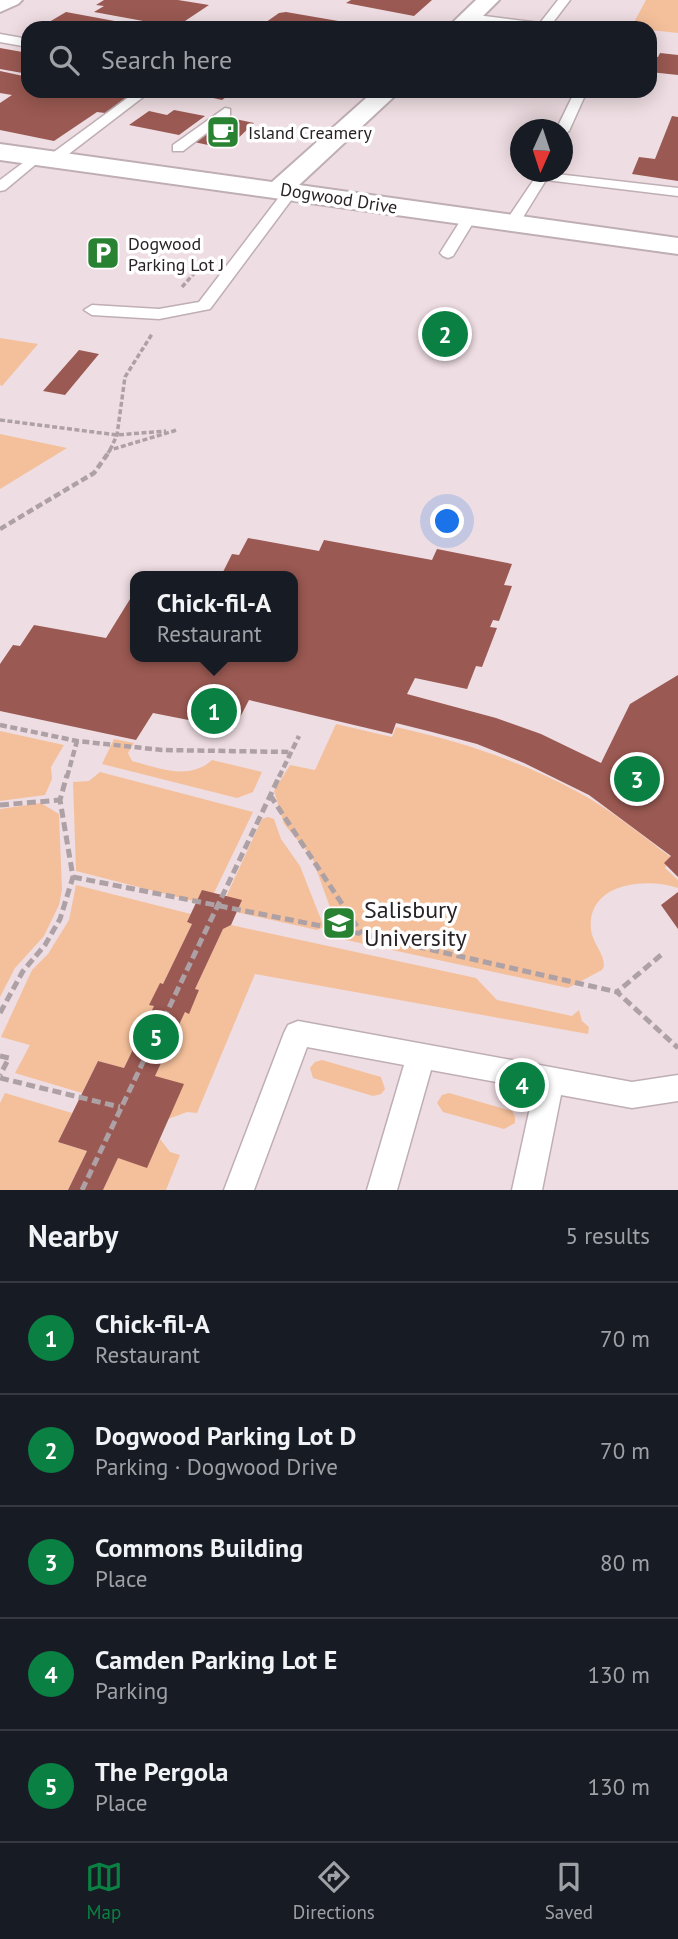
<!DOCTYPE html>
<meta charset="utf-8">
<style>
:root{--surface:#171b24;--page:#20242c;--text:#f1f3f6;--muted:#9ea1a6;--line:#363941;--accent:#0b8043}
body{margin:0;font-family:"PT Sans",sans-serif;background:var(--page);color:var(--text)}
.compass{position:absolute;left:510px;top:119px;width:63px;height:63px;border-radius:50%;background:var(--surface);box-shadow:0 4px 18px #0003;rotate:183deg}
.you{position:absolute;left:448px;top:522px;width:24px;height:24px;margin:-18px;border:5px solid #fff;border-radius:50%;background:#1a73e8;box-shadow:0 0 0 10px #1a73e833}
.badge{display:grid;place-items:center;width:46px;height:46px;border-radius:50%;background:var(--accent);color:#fff;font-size:23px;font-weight:700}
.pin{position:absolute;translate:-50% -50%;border:4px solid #fff;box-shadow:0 2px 7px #0006}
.popup{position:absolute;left:130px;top:571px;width:168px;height:91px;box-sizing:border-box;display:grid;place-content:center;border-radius:14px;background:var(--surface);filter:drop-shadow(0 2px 5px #0005);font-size:23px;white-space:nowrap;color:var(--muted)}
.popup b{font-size:26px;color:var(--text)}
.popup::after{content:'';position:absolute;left:50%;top:100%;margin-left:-14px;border:14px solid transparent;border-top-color:var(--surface)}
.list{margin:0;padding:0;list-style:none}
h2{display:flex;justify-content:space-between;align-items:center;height:91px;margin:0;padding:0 28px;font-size:30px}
h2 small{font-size:23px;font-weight:400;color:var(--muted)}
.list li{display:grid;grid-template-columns:46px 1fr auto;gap:21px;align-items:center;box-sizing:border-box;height:112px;padding:0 28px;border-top:2px solid var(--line)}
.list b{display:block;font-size:26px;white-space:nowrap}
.list p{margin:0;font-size:23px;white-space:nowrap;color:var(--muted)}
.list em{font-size:23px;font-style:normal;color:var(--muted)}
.icon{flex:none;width:38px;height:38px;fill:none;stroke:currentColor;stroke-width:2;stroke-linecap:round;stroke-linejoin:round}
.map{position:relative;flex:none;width:678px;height:1190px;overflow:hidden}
.search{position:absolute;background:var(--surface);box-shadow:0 4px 18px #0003;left:21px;right:21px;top:21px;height:77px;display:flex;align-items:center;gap:18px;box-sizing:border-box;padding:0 24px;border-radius:21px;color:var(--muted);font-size:26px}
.sheet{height:651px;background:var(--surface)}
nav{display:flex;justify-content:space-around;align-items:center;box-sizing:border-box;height:98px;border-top:2px solid var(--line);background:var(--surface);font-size:19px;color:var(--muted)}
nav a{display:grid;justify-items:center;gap:4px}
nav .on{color:var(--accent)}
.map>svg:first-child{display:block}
.green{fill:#f4c09b}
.building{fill:#9a5952}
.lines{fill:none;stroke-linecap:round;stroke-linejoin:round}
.lane-casing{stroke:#bfafb4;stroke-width:3}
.street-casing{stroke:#bfafb4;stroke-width:4}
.primary-casing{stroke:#bfafb4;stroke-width:4}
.path-far2{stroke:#aea1a5;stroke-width:3.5;stroke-dasharray:5 2.5;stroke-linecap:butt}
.path-far1{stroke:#aea1a5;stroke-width:4.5;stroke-dasharray:7 3.5;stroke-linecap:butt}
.path{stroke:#aea1a5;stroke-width:5;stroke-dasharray:9 4.5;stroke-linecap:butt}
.lane{fill:#fff;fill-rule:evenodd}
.street{fill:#fff;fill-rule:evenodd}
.primary{fill:#fff;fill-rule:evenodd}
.labels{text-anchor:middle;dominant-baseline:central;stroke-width:7;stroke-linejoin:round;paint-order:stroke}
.far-poi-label{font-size:18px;fill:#292325;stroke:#fff;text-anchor:start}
.far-street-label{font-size:18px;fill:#292325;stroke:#fff}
.near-poi-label{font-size:24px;fill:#292325;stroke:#fff;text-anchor:start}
</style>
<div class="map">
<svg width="678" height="1190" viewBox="0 0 678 1190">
<rect width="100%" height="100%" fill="#eedde2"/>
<g class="green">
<path d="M 646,0 L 678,0 L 678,33 L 631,28 Z"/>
<path d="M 0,338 L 38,344 L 2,386 L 0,385 Z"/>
<path d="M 0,434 L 67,448 L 0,489 Z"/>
<path d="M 336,724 L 392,737 L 396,727 C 459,741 518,760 574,790 C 609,808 640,834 672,858 L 665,868 L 678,880 L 678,888 C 646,877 586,883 591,930 C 593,944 604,953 604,966 L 602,970 L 568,988 L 346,940 L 338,930 L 312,857 L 284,824 L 274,791 L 290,765 L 315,770 Z"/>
<path d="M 0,731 L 64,745 L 51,767 L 52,779 L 45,795 L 0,801 Z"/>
<path d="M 114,739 L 134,743 L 128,753 L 132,761 C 159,768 189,781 212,760 L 262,772 L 253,792 L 237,798 L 102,764 Z"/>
<path d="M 100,772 L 253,812 L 214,893 L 197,902 L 76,871 L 73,782 L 89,781 Z"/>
<path d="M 41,803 L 59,814 L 62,890 L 59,905 L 44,936 L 15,968 L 0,997 L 0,809 Z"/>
<path d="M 268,817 L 274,819 L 281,839 L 300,866 L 324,927 L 317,930 L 236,912 L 226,897 L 262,819 Z"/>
<path d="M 76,885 L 191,914 L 187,922 L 192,924 L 163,984 L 160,984 L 150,1004 L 154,1006 L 124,1068 L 98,1061 L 82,1093 L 15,1073 L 30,1045 L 1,1037 L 32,970 L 48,954 L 69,920 Z"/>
<path d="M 231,925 L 476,978 L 497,1000 L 572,1016 L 579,1010 L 582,1021 L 589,1027 L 588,1034 L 255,974 L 197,1113 L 187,1112 L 168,1119 L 155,1076 L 185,1012 L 189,1013 L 199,990 L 195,989 L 223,929 Z"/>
<path d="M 322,1060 L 381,1077 L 385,1089 L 381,1094 L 373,1096 L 313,1078 L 310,1068 L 315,1062 Z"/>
<path d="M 5,1093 L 72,1113 L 58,1142 L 87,1151 L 68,1190 L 0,1190 L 0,1103 Z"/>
<path d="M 449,1093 L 512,1111 L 515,1116 L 515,1123 L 504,1129 L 443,1112 L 437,1103 L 442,1095 Z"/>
<path d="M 160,1139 L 170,1152 L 180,1155 L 166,1190 L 103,1190 L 118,1158 L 147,1167 Z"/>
</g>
<g class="building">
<path d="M 104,0 L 178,0 L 209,5 L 176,27 L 94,12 L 104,6 L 96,5 Z"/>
<path d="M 351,0 L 432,0 L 414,16 L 346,3 Z"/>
<path d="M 66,12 L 147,27 L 147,28 L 39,28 Z"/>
<path d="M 286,12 L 373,27 L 373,28 L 277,28 L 262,25 L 279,13 Z"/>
<path d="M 0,48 L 28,53 L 28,74 L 0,69 Z"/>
<path d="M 660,53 L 678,55 L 678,75 L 650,72 L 650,56 L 658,57 Z"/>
<path d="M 0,71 L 28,77 L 28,91 L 103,91 L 130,96 L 105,113 L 97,112 L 54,141 L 0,130 L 0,103 L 12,95 L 0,93 Z"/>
<path d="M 183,91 L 234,91 L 222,100 Z"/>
<path d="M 174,110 L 205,116 L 179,135 L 129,125 L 149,111 L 167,115 Z"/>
<path d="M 672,116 L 678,117 L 678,181 L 632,174 L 639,157 L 655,159 Z"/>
<path d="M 226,117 L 254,123 L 230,146 L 222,148 L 194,142 Z"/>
<path d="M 79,350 L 99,354 L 65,395 L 43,391 Z"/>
<path d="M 248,538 L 319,551 L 324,540 L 432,560 L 437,549 L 512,564 L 504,585 L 512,586 L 499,621 L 493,620 L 490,627 L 497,628 L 482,667 L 476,666 L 467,689 L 415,678 L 407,694 L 496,718 L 541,734 L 601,763 L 630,704 L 678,675 L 678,877 L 664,863 L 671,856 L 589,795 L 524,763 L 477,744 L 432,732 L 396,723 L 392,734 L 249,700 L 234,729 L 153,713 L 136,740 L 0,711 L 0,664 L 13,645 L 20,646 L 34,625 L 106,638 L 135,591 L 135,657 L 293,657 L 293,576 L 221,576 L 232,554 L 239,555 Z"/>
<path d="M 202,890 L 242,900 L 231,925 L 223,929 L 195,989 L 199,990 L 189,1014 L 185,1012 L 155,1076 L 184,1084 L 147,1168 L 118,1158 L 103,1190 L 68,1190 L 87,1151 L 58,1142 L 98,1061 L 124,1068 L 154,1006 L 149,1005 L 160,983 L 163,984 L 192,924 L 187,922 Z"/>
<path d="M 678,892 L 678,929 L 661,905 Z"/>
</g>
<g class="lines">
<defs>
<g id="lane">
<path d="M 558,0 L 570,0 L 551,25 L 555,28 L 521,28 L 469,22 L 463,18 L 469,14 L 540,23 Z"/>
<path d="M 0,34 L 28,39 L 28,47 L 0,42 Z"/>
<path d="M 137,91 L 151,91 L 57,163 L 47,163 L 47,157 Z"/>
<path d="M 575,91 L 587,91 L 569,131 L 562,135 L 562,130 L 556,130 Z"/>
<path d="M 225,108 L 230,109 L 230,115 L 183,151 L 173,151 L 173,145 Z"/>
<path d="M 36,153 L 41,154 L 41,160 L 5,190 L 0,191 L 0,180 Z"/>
<path d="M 539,172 L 678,188 L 678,196 L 546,180 L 517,227 L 507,227 L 504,224 Z"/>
<path d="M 291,187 L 298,191 L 210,309 L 159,319 L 92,315 L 84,310 L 92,305 L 159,309 L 199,302 L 286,188 Z"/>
<path d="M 469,214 L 476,218 L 453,256 L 448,258 L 443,256 L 440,253 L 464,215 Z"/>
<path d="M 298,1021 L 632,1082 L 678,1075 L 678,1101 L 632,1108 L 561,1095 L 542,1190 L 512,1190 L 534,1089 L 431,1070 L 397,1190 L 367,1190 L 404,1065 L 307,1047 L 254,1190 L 224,1190 L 284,1033 L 288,1025 Z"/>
</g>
<g id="street">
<path d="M 476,0 L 499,0 L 471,28 L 447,28 Z"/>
<path d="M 374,91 L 400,91 L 299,185 L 678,238 L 678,254 L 0,160 L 0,144 L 272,182 Z"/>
</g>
<path id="primary" d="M 0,0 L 22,0 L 18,4 L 0,12 Z"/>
</defs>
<use href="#lane" class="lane-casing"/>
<use href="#street" class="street-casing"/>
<use href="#primary" class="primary-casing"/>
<g class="path-far2">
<path d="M 182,287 L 197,270"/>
<path d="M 0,420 L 117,435 L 166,431"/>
<path d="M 110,450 L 117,435 L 125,377 L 152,334"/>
<path d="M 108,453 L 110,450 L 177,430"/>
</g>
<g class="path-far1">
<path d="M 0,529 L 94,473 L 109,452"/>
<path d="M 0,725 L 77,741 L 162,750 L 291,752"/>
<path d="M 67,777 L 77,741"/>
<path d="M 279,777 L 299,736"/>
</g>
<g class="path">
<path d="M 270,795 L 362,934"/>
<path d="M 0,805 L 60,800"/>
<path d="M 73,877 L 362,934 L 617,992"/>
<path d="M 661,955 L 617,992 L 678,1048"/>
<path d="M 0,1013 L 23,971 L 45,945 L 60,919 L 73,877 L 60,800 L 67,775"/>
<path d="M 0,1056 L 9,1058 L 0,1075"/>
<path d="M 0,1078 L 120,1107"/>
<path d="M 82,1190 L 280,775"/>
</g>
<use href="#lane" class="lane"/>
<use href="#street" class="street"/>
<use href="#primary" class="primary"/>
</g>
<defs>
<symbol id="cafe-square" viewBox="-11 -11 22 22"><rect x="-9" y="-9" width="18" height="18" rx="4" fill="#298231" stroke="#fff"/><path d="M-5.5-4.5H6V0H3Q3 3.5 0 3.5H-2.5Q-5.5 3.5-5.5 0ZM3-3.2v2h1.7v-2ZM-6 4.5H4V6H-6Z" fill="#fff"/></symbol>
<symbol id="parking-square" viewBox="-11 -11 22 22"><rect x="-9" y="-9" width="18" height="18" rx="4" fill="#298231" stroke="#fff"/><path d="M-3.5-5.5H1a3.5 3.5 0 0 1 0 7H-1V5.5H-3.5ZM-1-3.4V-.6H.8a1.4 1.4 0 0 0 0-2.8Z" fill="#fff"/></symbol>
<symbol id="university-square" viewBox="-11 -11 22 22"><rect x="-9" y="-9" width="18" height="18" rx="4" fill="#298231" stroke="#fff"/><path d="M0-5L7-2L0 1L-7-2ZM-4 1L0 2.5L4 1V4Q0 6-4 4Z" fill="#fff"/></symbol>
</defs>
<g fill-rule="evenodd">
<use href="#cafe-square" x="204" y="113" width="38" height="38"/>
<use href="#parking-square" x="84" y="234" width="38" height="38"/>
<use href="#university-square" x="320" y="904" width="38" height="38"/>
</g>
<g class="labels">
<g class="far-poi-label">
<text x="248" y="132">Island Creamery</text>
<text x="128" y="243">Dogwood<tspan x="128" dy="21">Parking Lot J</tspan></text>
</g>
<g class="far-street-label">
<text transform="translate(339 198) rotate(9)">Dogwood Drive</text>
</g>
<g class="near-poi-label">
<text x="364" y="909">Salisbury<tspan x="364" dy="28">University</tspan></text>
</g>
</g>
</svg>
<svg class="compass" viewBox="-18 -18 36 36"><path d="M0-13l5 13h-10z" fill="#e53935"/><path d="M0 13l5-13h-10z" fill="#9ea1a6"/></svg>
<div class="you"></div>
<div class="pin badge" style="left:214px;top:711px">1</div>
<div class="popup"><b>Chick-fil-A</b>Restaurant</div>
<div class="pin badge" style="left:445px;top:334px">2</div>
<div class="pin badge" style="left:637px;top:779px">3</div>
<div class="pin badge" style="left:522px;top:1085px">4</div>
<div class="pin badge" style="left:156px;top:1037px">5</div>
<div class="search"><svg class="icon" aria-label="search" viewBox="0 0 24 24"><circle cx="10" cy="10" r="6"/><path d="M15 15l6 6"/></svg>Search here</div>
</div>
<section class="sheet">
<h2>Nearby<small>5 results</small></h2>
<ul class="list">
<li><span class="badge">1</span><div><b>Chick-fil-A</b><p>Restaurant</p></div><em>70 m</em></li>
<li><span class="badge">2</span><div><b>Dogwood Parking Lot D</b><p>Parking · Dogwood Drive</p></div><em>70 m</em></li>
<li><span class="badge">3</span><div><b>Commons Building</b><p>Place</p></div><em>80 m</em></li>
<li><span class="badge">4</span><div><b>Camden Parking Lot E</b><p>Parking</p></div><em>130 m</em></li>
<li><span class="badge">5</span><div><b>The Pergola</b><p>Place</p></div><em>130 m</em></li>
</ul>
</section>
<nav>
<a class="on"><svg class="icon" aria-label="map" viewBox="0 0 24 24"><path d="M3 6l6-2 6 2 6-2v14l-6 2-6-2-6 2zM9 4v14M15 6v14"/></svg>Map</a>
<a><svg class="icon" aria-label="directions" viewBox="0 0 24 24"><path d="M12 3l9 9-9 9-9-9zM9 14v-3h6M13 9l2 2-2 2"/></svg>Directions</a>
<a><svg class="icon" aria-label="saved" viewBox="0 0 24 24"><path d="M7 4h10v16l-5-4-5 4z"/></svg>Saved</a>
</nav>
